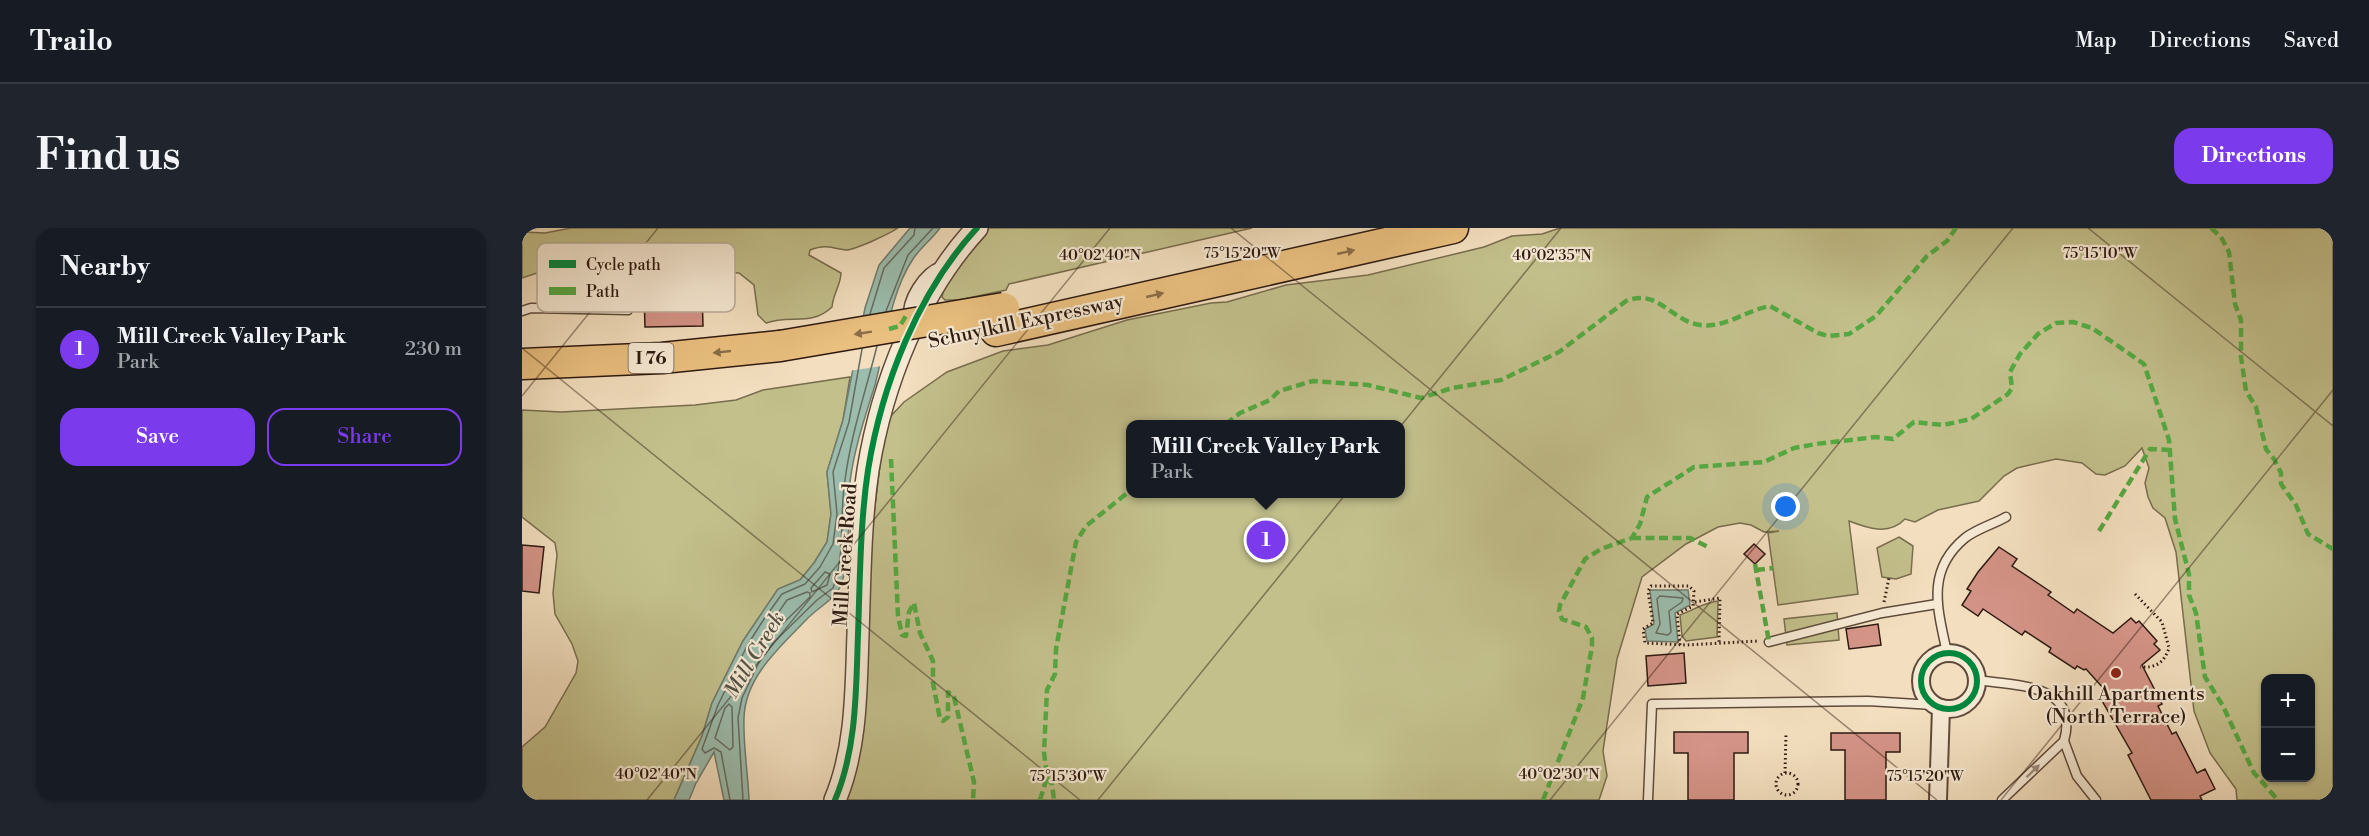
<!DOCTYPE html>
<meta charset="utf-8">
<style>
:root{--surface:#171b24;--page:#20242c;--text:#f1f3f6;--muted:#9ea1a6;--line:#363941;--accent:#7c3aed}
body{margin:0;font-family:"Libre Bodoni",serif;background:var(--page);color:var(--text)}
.controls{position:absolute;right:18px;bottom:18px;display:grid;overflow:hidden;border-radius:12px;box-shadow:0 2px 4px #0004}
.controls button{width:54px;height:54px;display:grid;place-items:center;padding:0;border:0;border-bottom:2px solid var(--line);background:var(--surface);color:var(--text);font:30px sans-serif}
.you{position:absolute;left:1264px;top:279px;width:21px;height:21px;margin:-15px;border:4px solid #fff;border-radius:50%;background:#1a73e8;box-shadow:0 0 0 9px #1a73e833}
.badge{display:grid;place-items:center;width:39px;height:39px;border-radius:50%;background:var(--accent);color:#fff;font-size:20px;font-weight:700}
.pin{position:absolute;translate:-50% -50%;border:3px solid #fff;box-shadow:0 2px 6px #0006}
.popup{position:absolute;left:604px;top:192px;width:279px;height:78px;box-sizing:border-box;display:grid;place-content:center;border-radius:12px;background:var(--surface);filter:drop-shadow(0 2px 4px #0005);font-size:20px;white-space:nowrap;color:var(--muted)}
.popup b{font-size:22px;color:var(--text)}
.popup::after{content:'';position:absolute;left:50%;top:100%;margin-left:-12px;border:12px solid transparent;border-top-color:var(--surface)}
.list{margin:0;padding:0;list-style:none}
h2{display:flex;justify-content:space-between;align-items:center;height:78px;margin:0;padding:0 24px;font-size:26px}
h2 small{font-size:20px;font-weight:400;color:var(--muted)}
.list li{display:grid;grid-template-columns:39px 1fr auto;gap:18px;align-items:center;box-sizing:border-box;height:84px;padding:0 24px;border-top:2px solid var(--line)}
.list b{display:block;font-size:22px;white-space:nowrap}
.list p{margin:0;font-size:20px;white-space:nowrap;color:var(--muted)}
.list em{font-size:20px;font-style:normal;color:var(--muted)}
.actions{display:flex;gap:12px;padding:18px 24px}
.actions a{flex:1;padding:14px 0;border:2px solid var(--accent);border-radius:18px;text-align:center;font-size:21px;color:var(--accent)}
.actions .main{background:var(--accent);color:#fff}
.map{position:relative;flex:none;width:1811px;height:572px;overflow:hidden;border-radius:18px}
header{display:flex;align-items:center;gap:36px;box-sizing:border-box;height:84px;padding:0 30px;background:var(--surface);border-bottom:2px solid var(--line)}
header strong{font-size:28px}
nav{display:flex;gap:33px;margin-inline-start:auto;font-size:21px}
.intro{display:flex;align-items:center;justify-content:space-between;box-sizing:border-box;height:144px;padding:0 36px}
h1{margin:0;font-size:42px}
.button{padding:15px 27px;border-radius:18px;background:var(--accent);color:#fff;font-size:21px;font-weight:700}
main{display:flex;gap:36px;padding:0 36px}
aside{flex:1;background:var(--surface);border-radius:18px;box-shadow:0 2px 4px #0004}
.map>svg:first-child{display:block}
.green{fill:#c3c08c;stroke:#786d4e;stroke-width:1.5;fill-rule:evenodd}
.water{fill:#9cbdae;stroke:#707c6f;stroke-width:1.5}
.pier{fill:#f3dfbf}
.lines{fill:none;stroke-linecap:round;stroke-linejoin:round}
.shore{stroke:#656c60;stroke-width:1.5}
.building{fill:#d59488;stroke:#2e1a11;stroke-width:1.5}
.service-casing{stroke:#5f4b3c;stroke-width:11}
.minor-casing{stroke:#5f4b3c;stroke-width:20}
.tertiary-casing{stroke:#5f4b3c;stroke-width:24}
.motorway-casing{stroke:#2e1a11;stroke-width:33}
.path{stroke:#2e1a11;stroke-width:3;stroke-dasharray:1.5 3;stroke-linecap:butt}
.service{stroke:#f7ead5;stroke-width:8}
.minor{stroke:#f7ead5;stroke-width:16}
.tertiary{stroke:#f7ead5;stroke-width:21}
.motorway{stroke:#eac080;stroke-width:30}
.motorway-bridge-casing{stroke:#2e1a11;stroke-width:33;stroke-linecap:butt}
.motorway-bridge{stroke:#eac080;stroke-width:30}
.quiet{stroke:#54a942;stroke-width:4.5;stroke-dasharray:9 4.5;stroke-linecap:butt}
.cycleway-casing{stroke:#f7ead5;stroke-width:10}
.cycleway{stroke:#00873e;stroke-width:6}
.oneway{fill:#8c6d48}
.oneway2{fill:#9d8c7d}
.ticks{fill:none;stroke:#2e1a11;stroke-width:1.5;stroke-opacity:0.45}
.poi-dot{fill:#8f2418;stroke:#f7ead5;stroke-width:2}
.labels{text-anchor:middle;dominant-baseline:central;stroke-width:4.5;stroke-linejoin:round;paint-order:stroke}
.shield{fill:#f7ead5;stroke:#6a584c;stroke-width:1.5}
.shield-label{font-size:18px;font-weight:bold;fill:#2e1a11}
.street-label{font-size:20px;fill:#2e1a11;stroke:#f7ead5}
.poi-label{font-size:20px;fill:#2e1a11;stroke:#f7ead5}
.water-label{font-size:21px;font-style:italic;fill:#545348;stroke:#f7ead5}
.key{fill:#f7ead5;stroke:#bbac9a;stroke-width:1.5}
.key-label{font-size:16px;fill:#2e1a11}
.ticks-label{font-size:15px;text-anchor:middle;fill:#2e1a11;stroke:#f7ead5;stroke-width:4.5;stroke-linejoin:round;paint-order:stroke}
</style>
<header>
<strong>Trailo</strong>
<nav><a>Map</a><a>Directions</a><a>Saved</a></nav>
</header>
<div class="intro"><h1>Find us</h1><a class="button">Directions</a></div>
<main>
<aside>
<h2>Nearby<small></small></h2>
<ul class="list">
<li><span class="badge">1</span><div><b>Mill Creek Valley Park</b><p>Park</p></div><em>230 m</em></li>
</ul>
<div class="actions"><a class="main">Save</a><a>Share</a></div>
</aside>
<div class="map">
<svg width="1811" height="572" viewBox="0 0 1811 572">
<rect width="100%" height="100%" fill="#f3dfbf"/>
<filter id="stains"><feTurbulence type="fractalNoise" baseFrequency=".00333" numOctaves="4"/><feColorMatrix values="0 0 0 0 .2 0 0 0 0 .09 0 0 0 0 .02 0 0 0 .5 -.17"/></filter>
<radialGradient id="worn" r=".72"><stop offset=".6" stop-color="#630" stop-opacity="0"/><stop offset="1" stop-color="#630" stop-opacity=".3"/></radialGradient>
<g class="green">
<path d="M 49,0 L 376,0 C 367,6 333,22 324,22 C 308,20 305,16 288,22 L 287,27 L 319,45 C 319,56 311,66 310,79 C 289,99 269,86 244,95 L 236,87 L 232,57 L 217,45 L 158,42 L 73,30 L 57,31 L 0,50 L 0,4 L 23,5 Z"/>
<path d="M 467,0 L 730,0 L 487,56 L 484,62 L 437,72 L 423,72 L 420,69 L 423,55 Z"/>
<path d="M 1038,0 L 1811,0 L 1811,572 L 1715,572 L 1714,561 L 1688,525 L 1672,483 L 1654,324 L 1643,290 L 1631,280 L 1626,269 L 1623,255 L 1627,240 L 1620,220 L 1603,238 L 1583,247 L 1574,246 L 1560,235 L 1534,231 L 1495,240 L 1482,248 L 1457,273 L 1416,282 L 1393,294 L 1383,291 C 1367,308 1345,300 1327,293 L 1336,366 L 1256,377 L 1246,305 L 1257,303 L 1242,304 L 1229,297 L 1218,295 L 1196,299 L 1164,316 L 1120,349 L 1095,431 L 1081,523 L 1085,548 L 1077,572 L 324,572 L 338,522 L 346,335 L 361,213 L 368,189 L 382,174 L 425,144 L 481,123 L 526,117 L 605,92 L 689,75 L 705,74 L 764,57 L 846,47 L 962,19 L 990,8 L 1020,6 ZM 609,196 L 879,196 L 879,266 L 609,266 ZM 1744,451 L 1788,451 L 1788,550 L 1744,550 Z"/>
<path d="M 328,149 L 321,192 L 305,244 L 309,286 L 305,314 L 292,335 L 278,352 L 256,361 L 221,413 L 190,475 L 180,508 L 152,572 L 0,572 L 0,519 L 23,499 L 54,445 L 56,433 L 50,416 L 33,386 L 31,365 L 35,327 L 33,315 L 0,289 L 0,182 L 39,184 L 173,177 L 214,172 L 241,162 Z"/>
<path d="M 1377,309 L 1391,318 L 1389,346 L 1374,351 L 1360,349 L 1355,320 Z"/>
<path d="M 1196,373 L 1195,409 L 1164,413 L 1160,408 L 1158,387 C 1174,381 1178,376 1196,373 Z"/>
<path d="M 1315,385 L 1317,412 L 1265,417 L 1262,391 Z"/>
</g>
<g class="water">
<path d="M 388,0 L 418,0 C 410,11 399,19 391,31 C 367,67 364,116 353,157 C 343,189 332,221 328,254 C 325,287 330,322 320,354 C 315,371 296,379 284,392 C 258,419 223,449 222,490 C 221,517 226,545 227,572 L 202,572 L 192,524 L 174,555 L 167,572 L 152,572 L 180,508 L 190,475 L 221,413 L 256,361 L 278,352 L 292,335 L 305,314 L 309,286 L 305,244 L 321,192 L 343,80 L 357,37 Z"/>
<path d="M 1128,362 L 1166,362 L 1168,377 L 1153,385 L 1156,414 L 1125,413 L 1123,401 L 1132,396 Z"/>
</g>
<path class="pier" d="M 373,85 L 360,138 L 326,143 L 338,91 Z"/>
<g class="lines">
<g class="shore">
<path d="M 364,83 L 386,27 L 411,0"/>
<path d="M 348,86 L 362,40 L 392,7 L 393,0"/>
<path d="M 303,344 L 308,346 L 305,357 L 290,364 L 289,360 Z"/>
<path d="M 285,364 L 288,365 L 288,369 L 245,411 L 240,411 L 240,408 L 265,372 Z"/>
<path d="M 1138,368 L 1161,370 L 1160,374 L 1147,383 L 1149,404 L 1146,407 L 1134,405 L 1138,396 L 1135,371 Z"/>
<path d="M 207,476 L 210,479 L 211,519 L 208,522 L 193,510 L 203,480 Z"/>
<path d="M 208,572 L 199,524 L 192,520 L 183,525 L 180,521 L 196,477 L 226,416 L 242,391 L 260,366 L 283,356 L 298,339 L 311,316 L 315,286 L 311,244 L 327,194 L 340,121"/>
<path d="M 221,572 L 216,490 L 220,470 L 236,436 L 252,414 L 295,372 L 311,360 C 324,325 317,288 323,252 C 329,206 344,162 355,118"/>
</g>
</g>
<g class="building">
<path d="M 180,64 L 181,98 L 123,99 L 122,65 Z"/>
<path d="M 1232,316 L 1243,326 L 1233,336 L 1222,326 Z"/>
<path d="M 0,317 L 22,319 L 17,365 L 0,363 Z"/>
<path d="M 1477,319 L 1495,331 L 1490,338 L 1529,364 L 1526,367 L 1552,385 L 1555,381 L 1591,405 L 1609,390 L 1614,395 L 1617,393 L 1635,413 L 1632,416 L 1638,422 L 1620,437 L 1640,476 L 1636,478 L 1650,506 L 1654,504 L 1675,545 L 1683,541 L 1693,561 L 1678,568 L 1680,572 L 1629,572 L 1606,527 L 1610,525 L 1579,471 L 1583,469 L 1579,463 L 1582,461 L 1564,441 L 1562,442 L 1555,438 L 1553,441 L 1527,424 L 1529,420 L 1503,403 L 1500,407 L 1461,381 L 1456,388 L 1440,377 L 1449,363 L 1445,361 L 1456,344 Z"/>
<path d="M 1356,396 L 1359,417 L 1327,421 L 1324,401 Z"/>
<path d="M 1162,425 L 1164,455 L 1126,458 L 1124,428 Z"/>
<path d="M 1152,504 L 1226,504 L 1226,525 L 1212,525 L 1212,572 L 1166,572 L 1166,525 L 1152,525 Z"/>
<path d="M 1309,505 L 1378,505 L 1378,524 L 1364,524 L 1364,572 L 1323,572 L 1323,522 L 1309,522 Z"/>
</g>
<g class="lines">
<defs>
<g id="service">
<path d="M 0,83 L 9,80 L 106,82"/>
<path d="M 386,90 C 384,72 401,44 419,38"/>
<path d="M 1247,414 L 1360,385 L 1415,376"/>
<path d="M 1425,425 C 1416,382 1403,343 1443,310 C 1454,301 1472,296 1484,289"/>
<path d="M 1455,452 C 1494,458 1558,455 1542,513 L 1480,572"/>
<path d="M 1542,513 L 1555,548 L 1574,572"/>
<path d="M 1126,572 L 1130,476 L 1346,473 L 1411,477"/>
</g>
<g id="minor">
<circle cx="1427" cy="453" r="28"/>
<path d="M 1416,572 L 1419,480"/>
</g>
<path id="tertiary" d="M 313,572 C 335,520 334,461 336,406 C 338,352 338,296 346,242 C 360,156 396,64 455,0"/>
<g id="motorway">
<path d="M 474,103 L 931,0"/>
<path d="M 0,136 L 140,130 L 258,118"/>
</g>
</defs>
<use href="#service" class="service-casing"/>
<use href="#minor" class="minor-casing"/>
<use href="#tertiary" class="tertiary-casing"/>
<use href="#motorway" class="motorway-casing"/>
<g class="path">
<path d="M 1613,366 L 1640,394 L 1647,420 C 1642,435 1634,440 1618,439"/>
<path d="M 1173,374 L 1198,370 L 1197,414"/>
<path d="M 1362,374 L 1367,350"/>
<path d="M 1158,417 L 1155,386 L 1171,378 L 1172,363 L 1167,358 L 1129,358 L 1126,363 L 1131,395 L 1121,401 L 1123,415 L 1164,417 L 1236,413"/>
<circle cx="1265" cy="556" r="11"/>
<path d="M 1263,545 L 1264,505"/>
</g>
<use href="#service" class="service"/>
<use href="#minor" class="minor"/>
<use href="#tertiary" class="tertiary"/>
<use href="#motorway" class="motorway"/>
<defs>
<path id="motorway-bridge" d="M 258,118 L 482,80"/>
</defs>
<use href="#motorway-bridge" class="motorway-bridge-casing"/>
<use href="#motorway-bridge" class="motorway-bridge"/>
<g class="quiet">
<path d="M 1689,0 L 1699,9 L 1707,24 L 1713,76 L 1719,92 L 1719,129 L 1724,163 L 1734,179 L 1744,221 L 1752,231 L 1759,245 L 1759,256 L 1774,277 L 1786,306 L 1811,321"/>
<path d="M 367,101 L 378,98 L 385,86"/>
<path d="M 704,196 L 718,185 L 748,172 L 757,163 L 791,153 L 846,157 L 899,170 L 930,160 L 979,152 L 1037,124 L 1104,73 C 1132,62 1144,84 1167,94 C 1196,106 1221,83 1248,78 L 1296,105 L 1306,108 L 1327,106 L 1354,88 L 1405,28 L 1425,13 L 1434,0"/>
<path d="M 369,231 L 376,388 L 380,407 L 384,408 L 387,384 L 392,375 L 398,405 L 411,433 L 411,455 L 418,491 L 421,493 L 426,489 L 426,464 L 432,469 L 452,554 L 451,572"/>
<path d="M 1577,303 L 1628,221 L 1648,222"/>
<path d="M 1110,310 L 1168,310 L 1188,320"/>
<path d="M 1233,336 L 1247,414"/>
<path d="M 1234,342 L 1251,340"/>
<path d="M 525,550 L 530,556 L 532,572"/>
<path d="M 518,572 L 525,549 L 522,524 L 525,462 L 533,446 L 534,421 L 554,314 L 564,298 L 609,262"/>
<path d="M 1021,572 L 1061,470 L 1070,418 L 1070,410 L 1064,399 L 1040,391 L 1037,383 L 1038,377 L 1063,331 L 1079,321 L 1110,310 L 1118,296 L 1125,269 L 1172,239 L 1242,234 L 1272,220 L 1294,216 L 1354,209 L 1371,211 L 1392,194 L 1421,197 L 1449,191 L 1486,166 L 1490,160 L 1488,144 L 1498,126 L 1516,106 L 1534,95 L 1551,94 L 1570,100 L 1622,136 L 1647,212 L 1653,291 L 1667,346 L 1667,367 L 1674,385 L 1683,449 L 1701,478 L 1732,545 L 1756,572"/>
</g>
<defs>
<g id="cycleway">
<circle cx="1427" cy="453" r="28"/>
<path d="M 313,572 C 335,520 334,461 336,406 C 338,352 338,296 346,242 C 360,156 396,64 455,0"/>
</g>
</defs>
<use href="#cycleway" class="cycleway-casing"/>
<use href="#cycleway" class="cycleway"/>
</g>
<defs><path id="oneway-solid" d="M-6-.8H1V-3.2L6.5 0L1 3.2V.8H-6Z" transform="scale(1.5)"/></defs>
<g class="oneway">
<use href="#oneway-solid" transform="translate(824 24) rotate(-13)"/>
<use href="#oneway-solid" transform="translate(633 67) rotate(-13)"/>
<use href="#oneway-solid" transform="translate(341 105) rotate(171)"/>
<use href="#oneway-solid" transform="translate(200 124) rotate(174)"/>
</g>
<use class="oneway2" href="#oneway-solid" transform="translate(1511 543) rotate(-44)"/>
<path class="ticks" d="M 709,0 L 1415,572M 1566,0 L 1811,198M 0,120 L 558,572M 0,168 L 136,0M 125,572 L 588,0M 576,572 L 1039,0M 1028,572 L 1491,0M 1479,572 L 1811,162"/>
<circle class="poi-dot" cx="1594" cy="445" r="6"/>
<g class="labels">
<rect class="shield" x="106.5" y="115" width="45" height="30" rx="4.5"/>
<g class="shield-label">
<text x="129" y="130">I 76</text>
</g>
<g class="street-label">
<text transform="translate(504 94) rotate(-12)">Schuylkill Expressway</text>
<text transform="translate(324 327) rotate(-86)">Mill Creek Road</text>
</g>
<g class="poi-label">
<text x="1594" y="466">Oakhill Apartments<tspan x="1594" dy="23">(North Terrace)</tspan></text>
</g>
<g class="water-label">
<text transform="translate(233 427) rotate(-59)">Mill Creek</text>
</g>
</g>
<rect x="15" y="15" width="198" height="69" rx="9" class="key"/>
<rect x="27" y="32" width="27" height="8" fill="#00873e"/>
<rect x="27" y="59" width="27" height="8" fill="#54a942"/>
<g class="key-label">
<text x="64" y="42">Cycle path</text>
<text x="64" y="69">Path</text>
</g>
<g class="ticks-label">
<text x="720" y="30">75°15'20"W</text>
<text x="1578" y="30">75°15'10"W</text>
<text x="578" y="32">40°02'40"N</text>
<text x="1030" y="32">40°02'35"N</text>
<text x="134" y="551">40°02'40"N</text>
<text x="1037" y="551">40°02'30"N</text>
<text x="546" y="553">75°15'30"W</text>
<text x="1403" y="553">75°15'20"W</text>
</g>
<rect width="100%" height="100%" filter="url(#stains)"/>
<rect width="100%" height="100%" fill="url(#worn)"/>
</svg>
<div class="controls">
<button>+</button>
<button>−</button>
</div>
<div class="you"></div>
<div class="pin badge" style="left:744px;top:312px">1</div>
<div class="popup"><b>Mill Creek Valley Park</b>Park</div>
</div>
</main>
